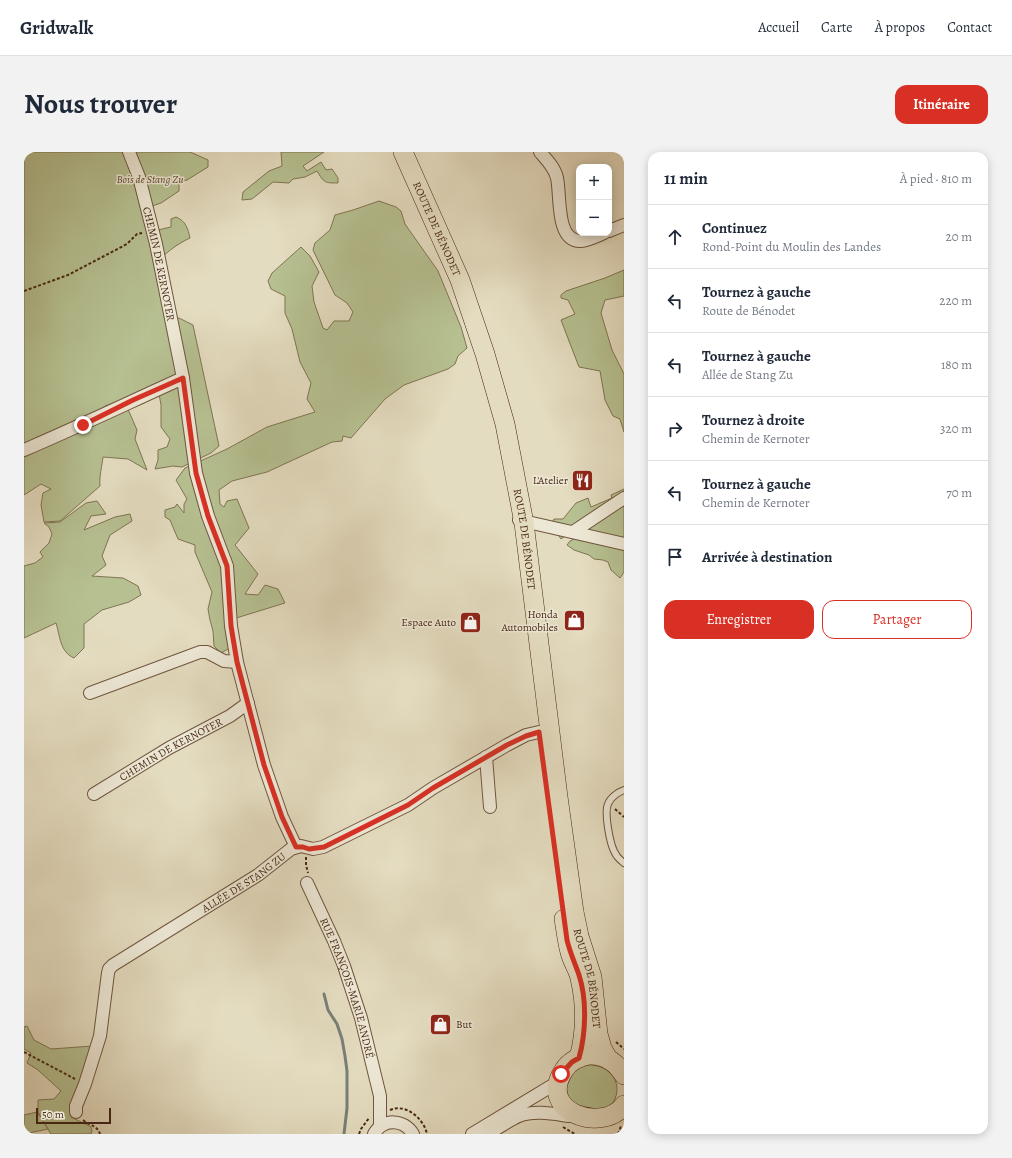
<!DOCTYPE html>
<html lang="fr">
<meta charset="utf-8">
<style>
:root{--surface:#fff;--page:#f2f2f3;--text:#1f2937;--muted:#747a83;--line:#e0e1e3;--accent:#d93025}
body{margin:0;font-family:Alegreya,serif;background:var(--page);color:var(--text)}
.controls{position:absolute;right:12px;top:12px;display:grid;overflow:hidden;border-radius:8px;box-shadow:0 2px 10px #0003}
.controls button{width:36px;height:36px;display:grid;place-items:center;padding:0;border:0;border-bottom:1px solid var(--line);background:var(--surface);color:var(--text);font:20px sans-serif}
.scale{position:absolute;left:12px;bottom:10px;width:75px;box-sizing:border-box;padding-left:4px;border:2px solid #492813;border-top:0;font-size:11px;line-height:14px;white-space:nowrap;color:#492813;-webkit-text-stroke:3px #ede8d6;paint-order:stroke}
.stop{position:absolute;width:12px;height:12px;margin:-9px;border:3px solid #d93025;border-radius:50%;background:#fff}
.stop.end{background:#d93025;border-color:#fff;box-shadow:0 1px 4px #0008}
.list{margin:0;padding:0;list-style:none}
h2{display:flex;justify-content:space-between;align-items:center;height:52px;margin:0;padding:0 16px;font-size:17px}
h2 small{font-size:13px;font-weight:400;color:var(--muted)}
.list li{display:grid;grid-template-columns:26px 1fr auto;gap:12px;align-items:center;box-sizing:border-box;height:64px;padding:0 16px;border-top:1px solid var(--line)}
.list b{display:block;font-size:15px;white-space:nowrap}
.list p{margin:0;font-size:13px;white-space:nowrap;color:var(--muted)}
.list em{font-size:13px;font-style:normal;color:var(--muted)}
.actions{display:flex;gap:8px;padding:12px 16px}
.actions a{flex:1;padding:9px 0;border:1px solid var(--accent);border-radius:12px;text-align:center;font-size:14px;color:var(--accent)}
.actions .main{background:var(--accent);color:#fff}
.icon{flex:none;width:22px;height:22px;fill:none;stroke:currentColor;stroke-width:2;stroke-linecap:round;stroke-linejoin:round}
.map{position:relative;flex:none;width:600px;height:982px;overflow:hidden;border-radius:12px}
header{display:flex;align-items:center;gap:24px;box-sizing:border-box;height:56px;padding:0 20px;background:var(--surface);border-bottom:1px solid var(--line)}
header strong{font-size:19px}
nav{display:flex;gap:22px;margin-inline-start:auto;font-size:14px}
.intro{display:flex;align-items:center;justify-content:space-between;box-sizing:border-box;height:96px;padding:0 24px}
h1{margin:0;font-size:28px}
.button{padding:10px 18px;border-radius:12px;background:var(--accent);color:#fff;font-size:14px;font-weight:700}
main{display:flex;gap:24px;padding:0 24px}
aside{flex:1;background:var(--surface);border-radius:12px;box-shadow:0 2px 10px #0003}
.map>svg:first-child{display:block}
.green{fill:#b6c091;stroke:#807452}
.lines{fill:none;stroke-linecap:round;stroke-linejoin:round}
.stream{stroke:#788077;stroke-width:3}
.service-casing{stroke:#70553e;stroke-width:8}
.minor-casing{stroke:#70553e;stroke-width:14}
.primary-casing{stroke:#492813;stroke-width:20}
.path{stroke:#492813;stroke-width:2;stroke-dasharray:3 2;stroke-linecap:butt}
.service{stroke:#ede8d6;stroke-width:6}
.minor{stroke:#ede8d6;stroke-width:12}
.primary{stroke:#e4dcc0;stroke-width:19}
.route{stroke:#d93025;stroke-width:5}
.labels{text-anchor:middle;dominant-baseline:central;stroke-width:3;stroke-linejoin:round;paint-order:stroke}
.park-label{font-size:11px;font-style:italic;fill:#5f462c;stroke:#ede8d6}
.street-label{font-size:11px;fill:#492813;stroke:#ede8d6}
.poi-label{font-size:11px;fill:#492813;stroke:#ede8d6;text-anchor:end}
</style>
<header>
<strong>Gridwalk</strong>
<nav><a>Accueil</a><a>Carte</a><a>À propos</a><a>Contact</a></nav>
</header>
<div class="intro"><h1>Nous trouver</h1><a class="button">Itinéraire</a></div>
<main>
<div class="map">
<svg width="600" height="982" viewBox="0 0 600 982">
<rect width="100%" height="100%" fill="#e4dcc0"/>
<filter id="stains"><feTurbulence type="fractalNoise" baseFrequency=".005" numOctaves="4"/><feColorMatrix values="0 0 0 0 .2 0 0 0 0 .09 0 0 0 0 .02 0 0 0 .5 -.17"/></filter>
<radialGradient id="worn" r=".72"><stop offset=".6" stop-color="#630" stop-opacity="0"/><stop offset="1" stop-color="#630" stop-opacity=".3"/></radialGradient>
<g class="green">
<path d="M 0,0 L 166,0 L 184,8 L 184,15 L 163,28 L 155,30 L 155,39 L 137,51 L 128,54 L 134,78 L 147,75 L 147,67 L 152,65 C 162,69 164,77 166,86 C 153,92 141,101 132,112 L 136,143 L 143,170 L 155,166 L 169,173 L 195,294 L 187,301 L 158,315 L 149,314 L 131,317 L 134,308 L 134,298 L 143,295 L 146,287 L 137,275 L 137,253 L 134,236 L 81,254 L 96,258 L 103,255 L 113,278 L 111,287 L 123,318 L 104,307 L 79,305 C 78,314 75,325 76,334 L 36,369 L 20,370 L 17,353 L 19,341 L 27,337 L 17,332 L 0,343 Z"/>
<path d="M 257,0 L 300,0 L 279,14 L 283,19 L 297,10 L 302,18 L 308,17 L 314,26 L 314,31 C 301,31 300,31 293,19 L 281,25 L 269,27 L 265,31 L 249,30 L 228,47 L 218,48 L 219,40 L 245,19 L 258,14 Z"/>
<path d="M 355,49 L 372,55 L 377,59 L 381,72 L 414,119 L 437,175 L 443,196 L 434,204 L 431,212 L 424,217 L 380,233 L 361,247 L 327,286 L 319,284 L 318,289 L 308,290 L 243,320 L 208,329 L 195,338 L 196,352 L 200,355 L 203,349 L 213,347 L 225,376 L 211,393 L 234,422 L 221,442 L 234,443 L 241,433 L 254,437 L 261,451 L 209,467 L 206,496 L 197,501 L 190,494 L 189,479 L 186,468 L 184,457 L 188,440 L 171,400 L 171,393 L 154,387 L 146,368 L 141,365 L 141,358 L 151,355 L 153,352 L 160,361 L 160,352 L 163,347 L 152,328 L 161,316 L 203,297 L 243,275 L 291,260 L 283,247 L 287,231 L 276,210 L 268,177 L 261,161 L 261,144 L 247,137 L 244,129 L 248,121 L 277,95 L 286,104 L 295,120 L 288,134 L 290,150 L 299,176 L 303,178 L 310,169 L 325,169 L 329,160 L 323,151 L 311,143 L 289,98 L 291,91 L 306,78 L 311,63 L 329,58 Z"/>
<path d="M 600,118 L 600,144 L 581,148 L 577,161 L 588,198 L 600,222 L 600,280 L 596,267 L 589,264 L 581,248 L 576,219 L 555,215 L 537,168 L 551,162 L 544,148 L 537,146 L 537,143 L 542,139 L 581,126 Z"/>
<path d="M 600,337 L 600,420 L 596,426 L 587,418 L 584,410 L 579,408 L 570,407 L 565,403 L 550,398 L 543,393 L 546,389 L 559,383 L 544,382 L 537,387 L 527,372 L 530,367 L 539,367 L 552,351 L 564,346 L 567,355 L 588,346 L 587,343 Z"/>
<path d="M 73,349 L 82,362 L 67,364 L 60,378 L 91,365 L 106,362 L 108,369 L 86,383 L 78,404 L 82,413 L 68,424 L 99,426 L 114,434 L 117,443 L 105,450 L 78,458 L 60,472 L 60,496 L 50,506 C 36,500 36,484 32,471 L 0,486 L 0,414 L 11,411 L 19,405 L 16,400 L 25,391 L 28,382 L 25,375 L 20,371 L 36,370 L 62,351 Z"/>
<path d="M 3,874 L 10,888 L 27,897 L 69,894 L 59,947 L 47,965 L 67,975 L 68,979 L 67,982 L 27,982 L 14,960 L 14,948 L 30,947 L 37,939 L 14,918 L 3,911 L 7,901 L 0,897 L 0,875 Z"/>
<path d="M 563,913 C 582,912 599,927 591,947 C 589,952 585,956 582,959 L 546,952 L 542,936 L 549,920 L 558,914 Z"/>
<path d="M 13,960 L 24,977 L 0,982 L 0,963 Z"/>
</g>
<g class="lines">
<path class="stream" d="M 300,842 L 304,858 L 313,872 L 318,887 L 321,904 L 323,919 L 323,956 L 320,982"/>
<defs>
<path id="service" d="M 600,638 C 594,640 586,646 584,652 C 580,661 586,691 590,699 C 592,704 596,708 600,711"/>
<g id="minor">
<path id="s1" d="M 105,0 L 115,25 L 132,92 L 159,226 L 172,321 L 184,364 L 203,414 L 207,474 L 213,510 L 240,613 L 258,665 L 272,695"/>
<path d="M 516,0 C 523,8 531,16 533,26 C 537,42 531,90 557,89 C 565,88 573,84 580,81"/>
<path d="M 585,79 L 600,73"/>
<path d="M 0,298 C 54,275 106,250 159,226"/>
<path d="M 495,368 L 500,371 L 508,371 L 600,392"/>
<path d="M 549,380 L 600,346"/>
<path d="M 66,541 L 176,500 L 183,500 L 200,509 L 213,510"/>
<path d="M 462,605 L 466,655"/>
<path id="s2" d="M 70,642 L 145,596 L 206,564 L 224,551"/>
<path id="s3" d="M 283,731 L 310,789 L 320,814 L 337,866 L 356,944 L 356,974"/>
<path id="s4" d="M 52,960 L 52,954 L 61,932 L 76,884 L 84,821 L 85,817 L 89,813 L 234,723 L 267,697 L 277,694 L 289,697 L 299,695 L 384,653 L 409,636 L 483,593 L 502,583 L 515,580"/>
<path d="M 465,981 C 475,976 485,968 495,964 C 510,958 530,962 545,964"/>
<path d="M 350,982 C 359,966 380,967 389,982"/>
<path d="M 448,982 L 534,930"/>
</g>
<g id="primary">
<path id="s5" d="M 379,0 L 436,128 L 461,202 L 481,272 L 500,371 L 534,645 L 550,760 L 555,784 L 568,825 L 574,882 L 578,896 L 584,907"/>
<path d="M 540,767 C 542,778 543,789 546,800 C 548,809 554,817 556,826 C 562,852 562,880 555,906"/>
<path d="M 600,923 C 592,910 581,902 565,903 C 555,904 545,910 540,918 C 512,960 579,982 600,953"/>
</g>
</defs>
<use href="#service" class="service-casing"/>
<use href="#minor" class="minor-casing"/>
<use href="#primary" class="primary-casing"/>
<g class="path">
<path d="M 0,139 L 44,123 L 103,92 L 113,82 L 118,81"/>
<path d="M 591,657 L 600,665"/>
<path d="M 282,705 L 282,713 L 284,721"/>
<path d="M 592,890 L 600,897"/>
<path d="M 0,900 L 51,927"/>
<path d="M 366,958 C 382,951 400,967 403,982"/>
<path d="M 59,968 C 66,974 73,973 76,982"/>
<path d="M 539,975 L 551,982"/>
<path d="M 335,982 L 337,977 L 345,966"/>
<path d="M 594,982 L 597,974"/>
</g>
<use href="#service" class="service"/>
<use href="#minor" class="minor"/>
<use href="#primary" class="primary"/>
</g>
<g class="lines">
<path class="route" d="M 59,273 L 109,248 L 159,226 L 172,321 L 184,364 L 203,414 L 207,474 L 213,510 L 240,613 L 258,665 L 272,695 L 279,695 L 285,697 L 300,695 L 384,653 L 409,636 L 483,593 L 502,584 L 515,580 L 543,788 C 546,801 551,811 555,823 C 563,847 562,881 555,906 L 548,910 L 537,922"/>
</g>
<defs>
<symbol id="restaurant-square" viewBox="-11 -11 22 22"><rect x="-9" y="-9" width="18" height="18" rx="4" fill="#8f2418" stroke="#ede8d6"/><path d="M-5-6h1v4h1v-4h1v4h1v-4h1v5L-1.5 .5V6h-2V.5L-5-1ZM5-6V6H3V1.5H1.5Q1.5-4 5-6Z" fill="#fff"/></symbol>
<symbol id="shop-square" viewBox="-11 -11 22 22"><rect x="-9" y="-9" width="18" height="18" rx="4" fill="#8f2418" stroke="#ede8d6"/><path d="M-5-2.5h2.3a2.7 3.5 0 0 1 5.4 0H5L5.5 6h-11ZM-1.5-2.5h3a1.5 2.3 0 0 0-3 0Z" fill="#fff"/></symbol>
</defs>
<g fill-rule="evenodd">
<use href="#restaurant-square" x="546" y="316" width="25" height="25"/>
<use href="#shop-square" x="538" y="456" width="25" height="25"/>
<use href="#shop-square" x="434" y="458" width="25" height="25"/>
<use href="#shop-square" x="404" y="860" width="25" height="25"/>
</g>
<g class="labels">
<g class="park-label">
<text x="126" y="27">Bois de Stang Zu</text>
</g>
<g class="street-label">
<text stroke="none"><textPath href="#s5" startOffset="84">ROUTE DE BÉNODET</textPath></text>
<text stroke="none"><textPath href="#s1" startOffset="116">CHEMIN DE KERNOTER</textPath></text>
<text stroke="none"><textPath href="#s5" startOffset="408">ROUTE DE BÉNODET</textPath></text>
<text stroke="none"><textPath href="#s2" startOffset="89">CHEMIN DE KERNOTER</textPath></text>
<text stroke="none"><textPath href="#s4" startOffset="308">ALLÉE DE STANG ZU</textPath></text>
<text stroke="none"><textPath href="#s5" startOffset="852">ROUTE DE BÉNODET</textPath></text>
<text stroke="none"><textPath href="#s3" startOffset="113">RUE FRANÇOIS-MARIE ANDRÉ</textPath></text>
</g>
<g class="poi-label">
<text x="544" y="328">L'Atelier</text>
<text x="534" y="462">Honda<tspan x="534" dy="13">Automobiles</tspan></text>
<text x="432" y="470">Espace Auto</text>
<text x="432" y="872" text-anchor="start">But</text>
</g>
</g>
<rect width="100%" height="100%" filter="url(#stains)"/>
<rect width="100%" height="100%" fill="url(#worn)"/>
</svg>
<div class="controls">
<button>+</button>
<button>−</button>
</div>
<div class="scale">50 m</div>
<div class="stop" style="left:537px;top:922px"></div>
<div class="stop end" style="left:59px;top:273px"></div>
</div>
<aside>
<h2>11 min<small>À pied · 810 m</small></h2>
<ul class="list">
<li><svg class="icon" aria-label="ahead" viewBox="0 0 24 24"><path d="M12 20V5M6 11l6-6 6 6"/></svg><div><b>Continuez</b><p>Rond-Point du Moulin des Landes</p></div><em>20 m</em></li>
<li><svg class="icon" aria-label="left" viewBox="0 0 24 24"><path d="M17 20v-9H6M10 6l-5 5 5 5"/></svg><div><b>Tournez à gauche</b><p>Route de Bénodet</p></div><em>220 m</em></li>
<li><svg class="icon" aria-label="left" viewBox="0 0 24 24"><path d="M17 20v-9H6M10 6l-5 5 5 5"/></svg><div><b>Tournez à gauche</b><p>Allée de Stang Zu</p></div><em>180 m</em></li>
<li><svg class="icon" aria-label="right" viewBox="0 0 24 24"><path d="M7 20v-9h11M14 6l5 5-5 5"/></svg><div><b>Tournez à droite</b><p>Chemin de Kernoter</p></div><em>320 m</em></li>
<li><svg class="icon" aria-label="left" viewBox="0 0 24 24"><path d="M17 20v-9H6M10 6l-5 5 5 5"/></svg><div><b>Tournez à gauche</b><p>Chemin de Kernoter</p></div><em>70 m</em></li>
<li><svg class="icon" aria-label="arrive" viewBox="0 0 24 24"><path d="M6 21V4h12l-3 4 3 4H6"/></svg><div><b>Arrivée à destination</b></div></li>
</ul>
<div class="actions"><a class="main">Enregistrer</a><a>Partager</a></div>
</aside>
</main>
